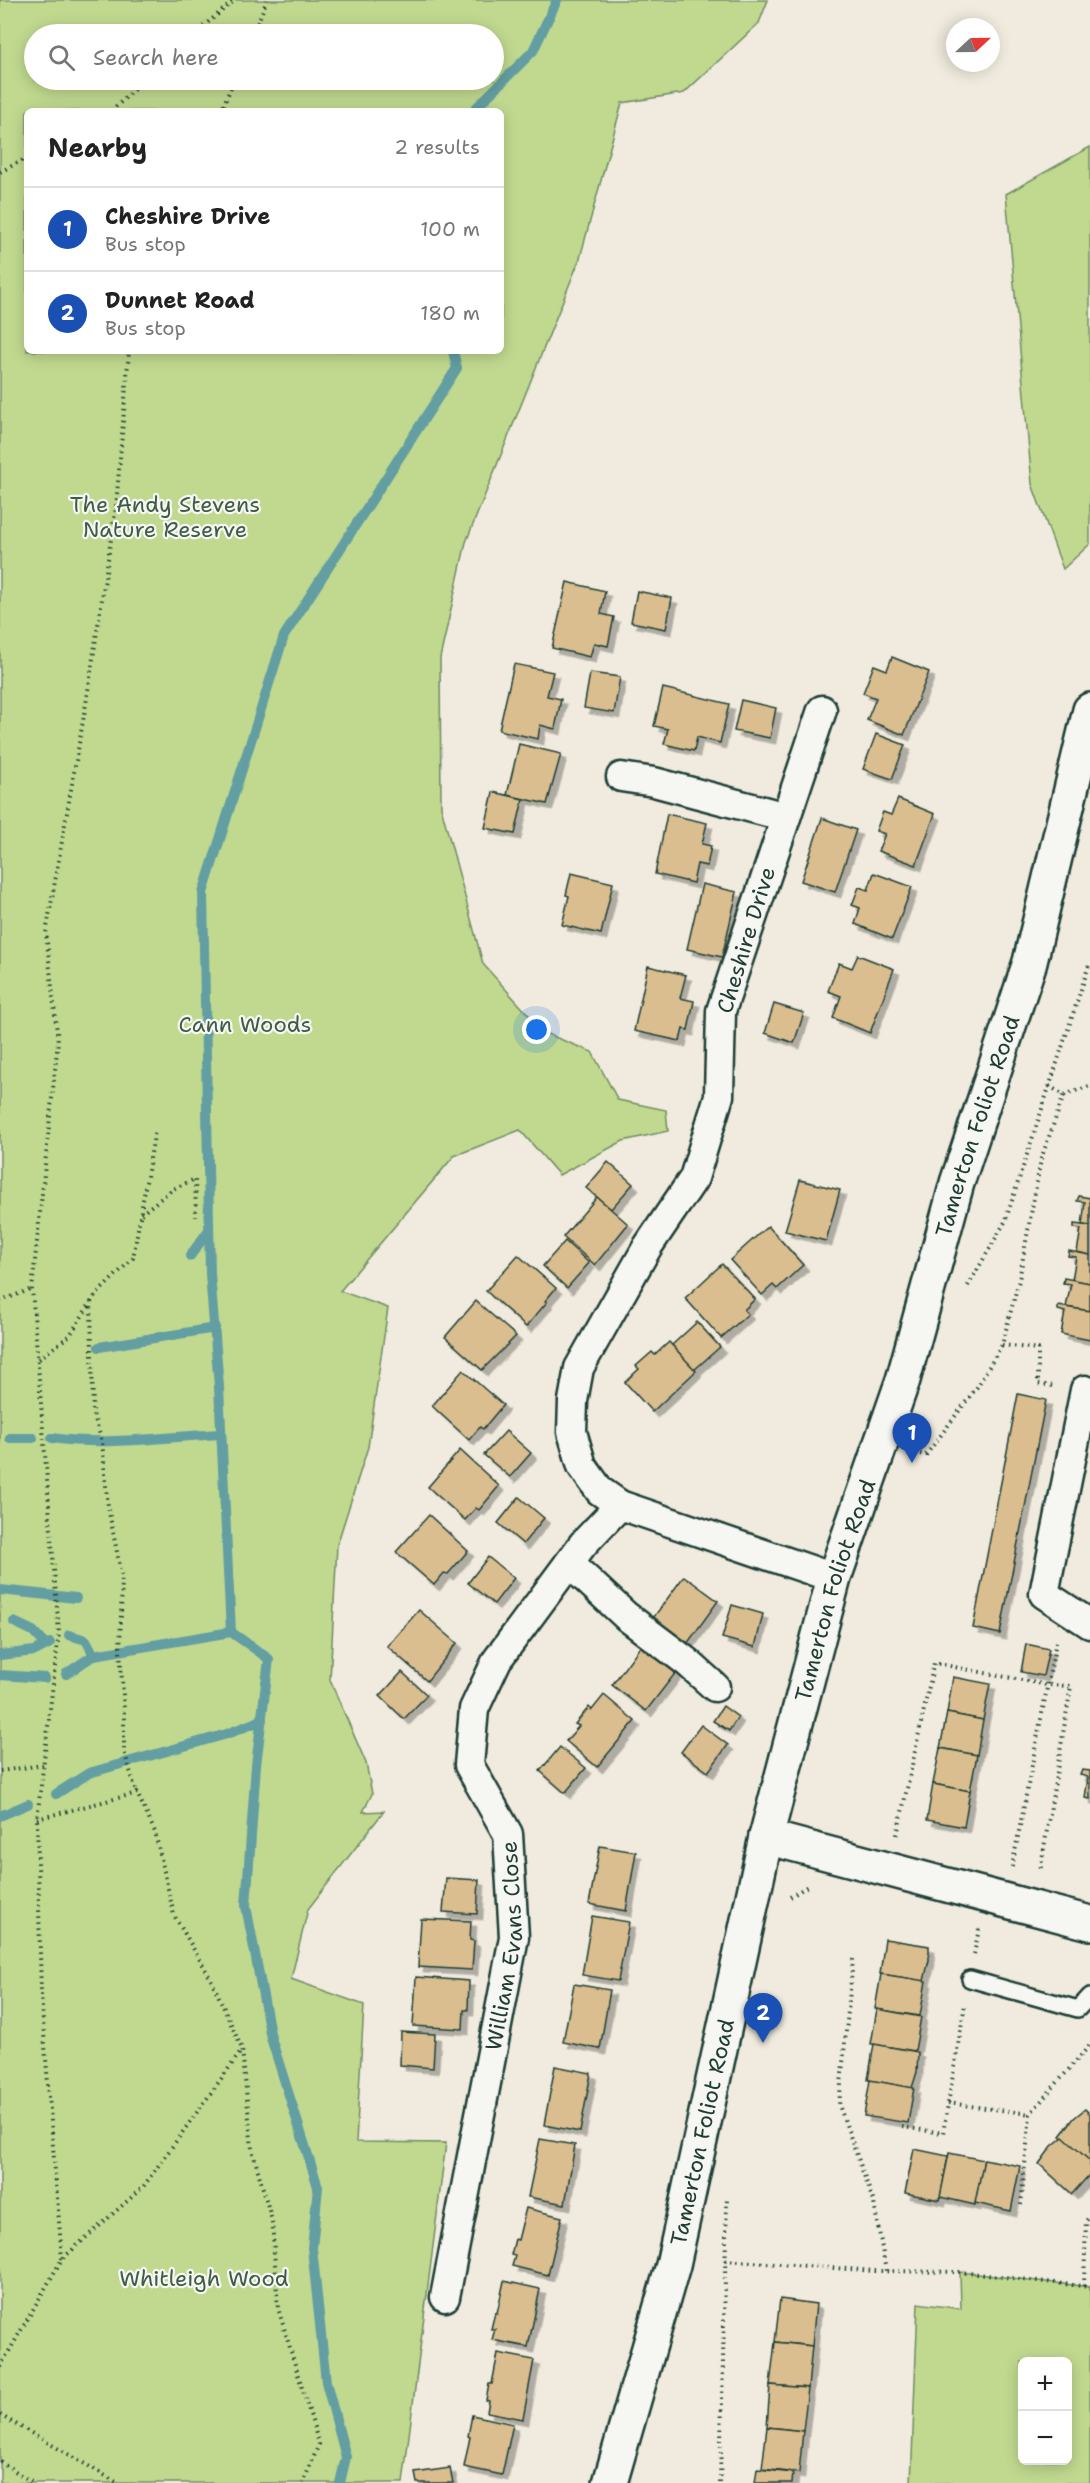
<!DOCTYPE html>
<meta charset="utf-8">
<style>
:root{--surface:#fff;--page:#f6f6f6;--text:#222;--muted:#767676;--line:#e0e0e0;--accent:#1a73e8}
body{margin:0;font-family:"Shantell Sans",sans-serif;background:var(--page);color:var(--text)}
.controls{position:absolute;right:18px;bottom:18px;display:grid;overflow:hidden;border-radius:9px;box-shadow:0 3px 15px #0003}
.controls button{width:54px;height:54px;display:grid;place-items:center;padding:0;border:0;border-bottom:2px solid var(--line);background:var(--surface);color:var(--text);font:30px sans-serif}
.compass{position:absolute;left:946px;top:18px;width:54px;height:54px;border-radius:50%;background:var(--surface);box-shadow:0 3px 15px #0003;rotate:68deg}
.you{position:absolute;left:537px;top:1030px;width:21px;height:21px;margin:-15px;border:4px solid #fff;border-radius:50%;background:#1a73e8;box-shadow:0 0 0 9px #1a73e833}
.badge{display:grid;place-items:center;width:39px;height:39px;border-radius:50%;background:var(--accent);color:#fff;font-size:20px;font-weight:700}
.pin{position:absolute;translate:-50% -50px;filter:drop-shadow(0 2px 3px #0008)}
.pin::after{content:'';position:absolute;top:32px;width:21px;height:18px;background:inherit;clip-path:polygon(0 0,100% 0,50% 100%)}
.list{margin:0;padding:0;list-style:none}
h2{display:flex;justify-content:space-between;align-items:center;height:78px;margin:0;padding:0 24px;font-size:26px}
h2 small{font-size:20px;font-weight:400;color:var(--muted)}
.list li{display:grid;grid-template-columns:39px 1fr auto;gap:18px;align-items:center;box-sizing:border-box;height:84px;padding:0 24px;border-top:2px solid var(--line)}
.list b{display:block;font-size:22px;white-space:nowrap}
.list p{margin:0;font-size:20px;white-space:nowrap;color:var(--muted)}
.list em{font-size:20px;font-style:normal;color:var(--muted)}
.icon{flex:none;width:33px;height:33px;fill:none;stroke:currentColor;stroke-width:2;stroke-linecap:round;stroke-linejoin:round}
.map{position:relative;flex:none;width:1090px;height:2483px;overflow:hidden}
.search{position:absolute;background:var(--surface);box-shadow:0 3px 15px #0003;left:24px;top:24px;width:480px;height:66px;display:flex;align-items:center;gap:15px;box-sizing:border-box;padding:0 21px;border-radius:33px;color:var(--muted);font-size:22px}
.panel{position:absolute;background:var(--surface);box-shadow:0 3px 15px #0003;left:24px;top:108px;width:480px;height:246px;border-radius:9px}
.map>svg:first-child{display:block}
.green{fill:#c0d98f;stroke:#708b62;stroke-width:1.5;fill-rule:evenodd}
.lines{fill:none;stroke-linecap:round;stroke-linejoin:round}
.stream{stroke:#629ea2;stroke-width:10}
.building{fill:#dabe8f;stroke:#1f3d34;stroke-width:1.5;filter:url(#shadow)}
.lane-casing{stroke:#1f3d34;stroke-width:20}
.street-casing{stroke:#1f3d34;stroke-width:33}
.secondary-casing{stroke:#1f3d34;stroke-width:38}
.path{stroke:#1f3d34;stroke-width:4;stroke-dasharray:1.5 4.5;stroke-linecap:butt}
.lane{stroke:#f6f6f2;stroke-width:15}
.street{stroke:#f6f6f2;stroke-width:28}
.secondary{stroke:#f6f6f2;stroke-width:33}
.labels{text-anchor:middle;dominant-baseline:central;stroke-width:4.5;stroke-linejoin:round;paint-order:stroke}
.park-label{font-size:22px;fill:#3f5c46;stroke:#f6f6f2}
.street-label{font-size:22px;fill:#1f3d34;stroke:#f6f6f2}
</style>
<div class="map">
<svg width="1090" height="2483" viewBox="0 0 1090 2483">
<defs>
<filter id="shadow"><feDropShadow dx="5.5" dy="5.5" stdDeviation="0" flood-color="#0004"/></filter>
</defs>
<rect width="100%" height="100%" fill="#f0ebde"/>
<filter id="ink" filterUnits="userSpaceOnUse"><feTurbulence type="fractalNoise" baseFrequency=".0167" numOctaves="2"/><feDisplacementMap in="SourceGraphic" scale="12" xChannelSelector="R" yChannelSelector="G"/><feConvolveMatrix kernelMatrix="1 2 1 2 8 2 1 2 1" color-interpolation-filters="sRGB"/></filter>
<g filter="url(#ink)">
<g class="green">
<path d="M 0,0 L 768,0 L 759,23 L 684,93 L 622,103 L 580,258 L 466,542 L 440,658 L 441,807 L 483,964 L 545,1033 L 592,1052 L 618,1100 L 666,1110 L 668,1131 L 623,1141 L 559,1175 L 520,1130 L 454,1156 L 340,1291 L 388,1308 L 368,1447 L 337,1545 L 330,1680 L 366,1763 L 372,1794 L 363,1812 L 384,1811 L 308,1909 L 291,1979 L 364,2005 L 356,2142 L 446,2143 L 403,2483 L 0,2483 ZM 34,34 L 494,34 L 494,80 L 34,80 ZM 27,111 L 501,111 L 501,351 L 27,351 Z"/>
<path d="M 1090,147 L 1090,544 L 1063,569 L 1032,484 L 1006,194 Z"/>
<path d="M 960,2272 L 1090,2287 L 1090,2483 L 911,2483 L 918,2303 L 961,2309 ZM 1022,2362 L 1068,2362 L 1068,2460 L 1022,2460 Z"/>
</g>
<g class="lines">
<g class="stream">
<path d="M 473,111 L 533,51 L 557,0"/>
<path d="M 190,1256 L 209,1230"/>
<path d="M 99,1347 L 215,1328"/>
<path d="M 10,1438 L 33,1438"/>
<path d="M 52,1438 C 107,1446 165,1437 220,1434"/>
<path d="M 0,1590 L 76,1598"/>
<path d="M 14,1622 L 33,1631 L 46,1645"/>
<path d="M 69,1635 L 86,1640 L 94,1655"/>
<path d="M 0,1655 L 35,1651 L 50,1643"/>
<path d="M 66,1674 L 94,1655 L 231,1632"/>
<path d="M 0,1675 L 45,1678"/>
<path d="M 56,1794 L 89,1773 L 227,1734 L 262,1720"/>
<path d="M 0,1816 L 28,1804"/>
<path d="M 340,2483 L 346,2457 L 326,2382 L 312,2248 L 318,2187 L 271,2038 L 246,1906 L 256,1765 L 269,1659 L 231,1632 L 219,1387 L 210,1274 L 203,893 L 284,636 L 457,368 L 453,351"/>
</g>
</g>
<g class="building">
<path d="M 567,582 L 605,591 L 601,614 L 614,617 L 608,646 L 594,643 L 590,657 L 552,648 Z"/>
<path d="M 637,591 L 672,598 L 666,629 L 631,622 Z"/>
<path d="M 892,657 L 929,672 L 904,735 L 867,720 L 876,698 L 863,693 L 874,665 L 887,670 Z"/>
<path d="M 514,664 L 553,672 L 547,696 L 561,699 L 555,729 L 540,725 L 538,739 L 499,730 Z"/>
<path d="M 590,673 L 620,677 L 614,713 L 584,708 Z"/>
<path d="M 663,688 L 729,704 L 720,743 L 697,737 L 694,751 L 664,744 L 668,729 L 654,726 Z"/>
<path d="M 741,700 L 776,708 L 770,738 L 734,731 Z"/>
<path d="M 876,734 L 905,745 L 892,779 L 863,769 Z"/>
<path d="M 519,744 L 561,754 L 547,804 L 507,795 Z"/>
<path d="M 493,792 L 523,799 L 515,834 L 485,828 Z"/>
<path d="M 898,799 L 935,814 L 916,865 L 878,851 L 885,834 L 876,831 L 883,812 L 891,815 Z"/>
<path d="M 667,814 L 707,823 L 702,844 L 711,846 L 707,866 L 697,864 L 693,883 L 655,874 Z"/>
<path d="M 822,818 L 856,830 L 835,892 L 801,881 Z"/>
<path d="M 571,873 L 613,883 L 601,934 L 562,925 L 569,896 L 566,895 Z"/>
<path d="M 874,873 L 912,887 L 892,939 L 855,924 L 860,908 L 852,905 L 859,887 L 868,890 Z"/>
<path d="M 702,884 L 737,892 L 722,957 L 687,949 Z"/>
<path d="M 858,955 L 894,969 L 870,1033 L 833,1018 L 841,996 L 828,991 L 839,963 L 852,968 Z"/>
<path d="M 648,966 L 686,975 L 680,998 L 694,1001 L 688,1030 L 683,1029 L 680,1041 L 634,1031 Z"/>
<path d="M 774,1004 L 804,1013 L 794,1043 L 765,1033 Z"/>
<path d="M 608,1162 L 633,1184 L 611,1209 L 586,1188 Z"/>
<path d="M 800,1180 L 840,1190 L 826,1241 L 785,1231 Z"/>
<path d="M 1079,1196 L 1090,1198 L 1090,1226 L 1082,1225 L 1085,1202 L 1077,1201 Z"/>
<path d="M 597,1197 L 628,1224 L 595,1265 L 563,1237 Z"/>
<path d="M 1074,1224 L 1090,1226 L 1090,1255 L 1077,1252 L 1081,1229 L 1074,1228 Z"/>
<path d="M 768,1226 L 803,1265 L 777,1289 L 773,1285 L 762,1295 L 730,1260 Z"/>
<path d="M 565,1241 L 589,1263 L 567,1288 L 543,1266 Z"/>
<path d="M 1069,1251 L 1090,1255 L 1090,1283 L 1072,1280 L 1076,1257 L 1068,1256 Z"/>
<path d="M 518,1255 L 556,1288 L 545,1301 L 547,1302 L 526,1327 L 486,1291 Z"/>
<path d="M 722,1264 L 755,1299 L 744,1310 L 748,1314 L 721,1338 L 685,1298 Z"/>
<path d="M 1064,1278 L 1090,1283 L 1090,1311 L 1066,1307 L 1071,1284 L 1063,1283 Z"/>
<path d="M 476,1301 L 516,1336 L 482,1370 L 445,1337 Z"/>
<path d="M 1058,1306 L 1090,1311 L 1090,1340 L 1061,1334 L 1065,1312 L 1058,1310 Z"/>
<path d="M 697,1322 L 720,1347 L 694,1370 L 672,1345 Z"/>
<path d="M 669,1342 L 696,1371 L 652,1412 L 625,1382 L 639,1369 L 636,1366 L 652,1352 L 655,1355 Z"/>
<path d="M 463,1370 L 503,1405 L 483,1429 L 480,1427 L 469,1440 L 432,1406 Z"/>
<path d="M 1018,1394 L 1046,1400 L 1000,1634 L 973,1628 Z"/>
<path d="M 506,1431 L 531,1453 L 510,1477 L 484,1455 Z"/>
<path d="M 460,1450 L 499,1486 L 479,1510 L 476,1508 L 465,1520 L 428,1487 Z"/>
<path d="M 519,1497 L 544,1518 L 523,1544 L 498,1523 Z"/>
<path d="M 429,1515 L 468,1551 L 448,1574 L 444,1573 L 434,1585 L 396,1552 Z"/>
<path d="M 488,1557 L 514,1578 L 494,1604 L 468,1583 Z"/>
<path d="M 684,1576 L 718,1601 L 687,1644 L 653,1618 Z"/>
<path d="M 732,1605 L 763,1614 L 755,1647 L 722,1638 Z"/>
<path d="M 419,1610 L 457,1643 L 427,1681 L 387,1646 Z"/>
<path d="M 642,1644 L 677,1671 L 646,1711 L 612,1685 Z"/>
<path d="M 1026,1644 L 1049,1649 L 1043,1676 L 1021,1672 Z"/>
<path d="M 402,1672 L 427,1695 L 404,1719 L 380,1696 Z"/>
<path d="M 953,1677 L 990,1684 L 983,1720 L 947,1713 Z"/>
<path d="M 604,1695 L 635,1721 L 597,1767 L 566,1741 L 579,1726 L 575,1724 L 589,1707 L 592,1710 Z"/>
<path d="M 723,1706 L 738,1717 L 729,1731 L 713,1721 Z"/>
<path d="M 947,1713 L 983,1720 L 977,1755 L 940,1748 Z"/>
<path d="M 701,1725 L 728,1745 L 708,1772 L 681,1752 Z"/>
<path d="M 560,1747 L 586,1768 L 565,1793 L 540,1771 Z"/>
<path d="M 940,1748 L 977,1755 L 970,1791 L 933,1784 Z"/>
<path d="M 1082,1770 L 1090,1771 L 1090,1799 L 1085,1798 L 1088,1777 L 1080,1775 Z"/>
<path d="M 933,1784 L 970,1791 L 964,1827 L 927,1820 Z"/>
<path d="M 600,1846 L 636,1852 L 626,1911 L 589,1904 Z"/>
<path d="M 446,1878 L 479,1880 L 477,1914 L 443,1912 Z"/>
<path d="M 592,1916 L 629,1922 L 618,1981 L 582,1975 Z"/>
<path d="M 421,1919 L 471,1921 L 470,1940 L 474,1941 L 472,1970 L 418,1967 Z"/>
<path d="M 885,1939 L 929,1946 L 929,1960 L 924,1981 L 880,1974 Z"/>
<path d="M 881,1974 L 926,1981 L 920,2016 L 875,2009 Z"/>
<path d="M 416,1977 L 469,1981 L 468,2010 L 464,2010 L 463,2029 L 413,2026 Z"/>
<path d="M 574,1984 L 610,1990 L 600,2049 L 563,2042 Z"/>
<path d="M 877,2009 L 921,2017 L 915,2051 L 871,2044 Z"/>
<path d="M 401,2032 L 435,2034 L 433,2068 L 400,2065 Z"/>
<path d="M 874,2044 L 918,2052 L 917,2072 L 912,2088 L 868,2080 Z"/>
<path d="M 555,2066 L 591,2073 L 580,2132 L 544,2125 Z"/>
<path d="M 870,2080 L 914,2088 L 908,2123 L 864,2116 Z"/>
<path d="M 1085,2109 L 1090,2114 L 1090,2161 L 1060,2136 L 1074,2118 Z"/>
<path d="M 1063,2137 L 1090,2161 L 1090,2174 L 1072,2194 L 1039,2164 L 1052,2146 Z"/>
<path d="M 540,2139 L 575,2145 L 565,2204 L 528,2197 Z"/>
<path d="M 914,2149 L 948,2156 L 940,2200 L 905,2193 Z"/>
<path d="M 949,2153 L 984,2160 L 975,2205 L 940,2197 Z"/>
<path d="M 984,2159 L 1020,2166 L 1011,2211 L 975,2203 Z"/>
<path d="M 526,2208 L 562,2217 L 548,2275 L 512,2266 L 515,2256 L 511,2255 L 515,2239 L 518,2240 Z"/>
<path d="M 504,2281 L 540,2289 L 528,2347 L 492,2340 L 495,2329 L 491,2329 L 495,2312 L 497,2313 Z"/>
<path d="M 780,2299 L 816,2304 L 812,2346 L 775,2342 Z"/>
<path d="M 775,2342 L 812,2346 L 808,2388 L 770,2385 Z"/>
<path d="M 498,2353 L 534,2360 L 523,2419 L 487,2412 L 489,2401 L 486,2400 L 489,2384 L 492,2384 Z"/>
<path d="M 770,2385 L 808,2388 L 803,2431 L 767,2427 Z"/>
<path d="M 472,2415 L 513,2424 L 502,2475 L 464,2467 L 470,2437 L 468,2436 Z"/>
<path d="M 767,2427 L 803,2431 L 799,2473 L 762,2469 Z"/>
<path d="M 450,2468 L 453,2483 L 417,2483 L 415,2473 Z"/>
<path d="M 757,2469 L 793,2473 L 792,2483 L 755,2483 Z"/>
</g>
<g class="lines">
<defs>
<path id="lane" d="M 970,1979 L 1078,2009 L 1090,1996"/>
<g id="street">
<path d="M 822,710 L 721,1011 L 719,1096 L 694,1178 L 648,1246 L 579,1368 L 573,1401 L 572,1432 L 582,1466 L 600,1491 L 620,1505 L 834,1578"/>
<path d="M 621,777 L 654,782 L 786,817"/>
<path d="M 1085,1390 L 1044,1594 L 1090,1624"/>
<path d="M 569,1563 L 626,1616 L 687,1662 L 715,1687"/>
<path id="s1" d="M 445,2297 L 514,1937 L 508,1834 L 469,1765 L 474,1709 L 497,1660 L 583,1544 L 620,1505"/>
</g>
<g id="secondary">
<path d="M 766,1837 L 1090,1923"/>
<path id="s2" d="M 610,2483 L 673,2265 L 766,1837 L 834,1578 L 903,1380 L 957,1183 L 1030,962 L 1090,710"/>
</g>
</defs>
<use href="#lane" class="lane-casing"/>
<use href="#street" class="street-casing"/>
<use href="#secondary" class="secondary-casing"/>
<g class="path">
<path d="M 194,34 L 235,0"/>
<path d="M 253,34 L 267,0"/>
<path d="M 111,111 L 145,80"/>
<path d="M 221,111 L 234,80"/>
<path d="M 0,172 L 27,158"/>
<path d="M 1049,1086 L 1064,1095 L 1090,1086"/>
<path d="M 141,1214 L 173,1189 L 195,1179 L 196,1217"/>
<path d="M 968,1286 L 1005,1222 L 1090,962"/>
<path d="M 0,1301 L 32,1289"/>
<path d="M 91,1301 L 93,1414 L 102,1441 L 108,1507 L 122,1577 L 120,1650 L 124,1711 L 124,1751 L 137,1793"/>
<path d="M 1002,1345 L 1038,1349 L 1038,1384 L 1054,1386"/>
<path d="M 39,1359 L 70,1335 L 95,1296 L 133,1258 L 155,1130"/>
<path d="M 914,1453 L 926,1455 L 977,1387 L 1002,1345 L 1019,1280 L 1041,1159 L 1064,1095"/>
<path d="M 0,1771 L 43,1765"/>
<path d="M 37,1819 L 137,1793 L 155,1832 L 174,1915 L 212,1981 L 242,2049 L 252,2149 L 272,2221 L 278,2308 L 319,2444 L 303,2483"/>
<path d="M 897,1835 L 934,1663 L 1047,1685 L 1071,1686 L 1040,1872"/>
<path d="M 1012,1867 L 1056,1642"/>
<path d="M 790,1897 L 809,1885"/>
<path d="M 974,1954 L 979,1929"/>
<path d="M 853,1959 L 839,2105 L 874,2203 L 886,2271"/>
<path d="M 948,2103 L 1030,2114"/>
<path d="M 902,2127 L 943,2133 L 965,2005"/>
<path d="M 1021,2205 L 1030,2114 L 1090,2045"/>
<path d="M 62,2259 L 41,1996 L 37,1819 L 59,1633 L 32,1289 L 58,1041 L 46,933 L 87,698 L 116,506 L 129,351"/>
<path d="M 725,2260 L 875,2271 L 960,2272 L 1090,2287"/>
<path d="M 1084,2286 L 1086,2221 L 1090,2216"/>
<path d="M 0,2367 L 62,2259 L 143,2187 L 242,2050"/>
<path d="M 0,2415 L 118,2483"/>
<path d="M 0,2461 L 33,2483"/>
<path d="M 720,2483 L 727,2197"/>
</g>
<use href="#lane" class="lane"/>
<use href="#street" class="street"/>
<use href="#secondary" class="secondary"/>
</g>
</g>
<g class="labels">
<g class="park-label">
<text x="165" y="504">The Andy Stevens<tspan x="165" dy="25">Nature Reserve</tspan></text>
<text x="245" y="1024">Cann Woods</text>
<text x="204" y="2278">Whitleigh Wood</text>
</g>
<g class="street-label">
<text transform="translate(746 940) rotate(-73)">Cheshire Drive</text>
<text stroke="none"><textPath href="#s2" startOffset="1407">Tamerton Foliot Road</textPath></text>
<text stroke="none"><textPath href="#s2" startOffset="921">Tamerton Foliot Road</textPath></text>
<text stroke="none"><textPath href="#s1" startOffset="357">William Evans Close</textPath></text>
<text stroke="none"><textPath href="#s2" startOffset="363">Tamerton Foliot Road</textPath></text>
</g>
</g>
</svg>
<div class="controls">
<button>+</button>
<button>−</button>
</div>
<svg class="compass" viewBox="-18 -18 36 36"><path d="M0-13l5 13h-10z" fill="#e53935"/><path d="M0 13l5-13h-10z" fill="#767676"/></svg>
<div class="you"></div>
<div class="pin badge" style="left:912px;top:1463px;background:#1a4fb4">1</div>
<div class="pin badge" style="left:763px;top:2043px;background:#1a4fb4">2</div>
<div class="search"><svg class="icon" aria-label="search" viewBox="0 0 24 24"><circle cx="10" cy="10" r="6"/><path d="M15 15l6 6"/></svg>Search here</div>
<section class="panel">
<h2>Nearby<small>2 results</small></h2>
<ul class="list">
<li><span class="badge" style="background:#1a4fb4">1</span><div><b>Cheshire Drive</b><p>Bus stop</p></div><em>100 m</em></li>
<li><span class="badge" style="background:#1a4fb4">2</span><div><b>Dunnet Road</b><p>Bus stop</p></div><em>180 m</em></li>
</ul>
</section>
</div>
